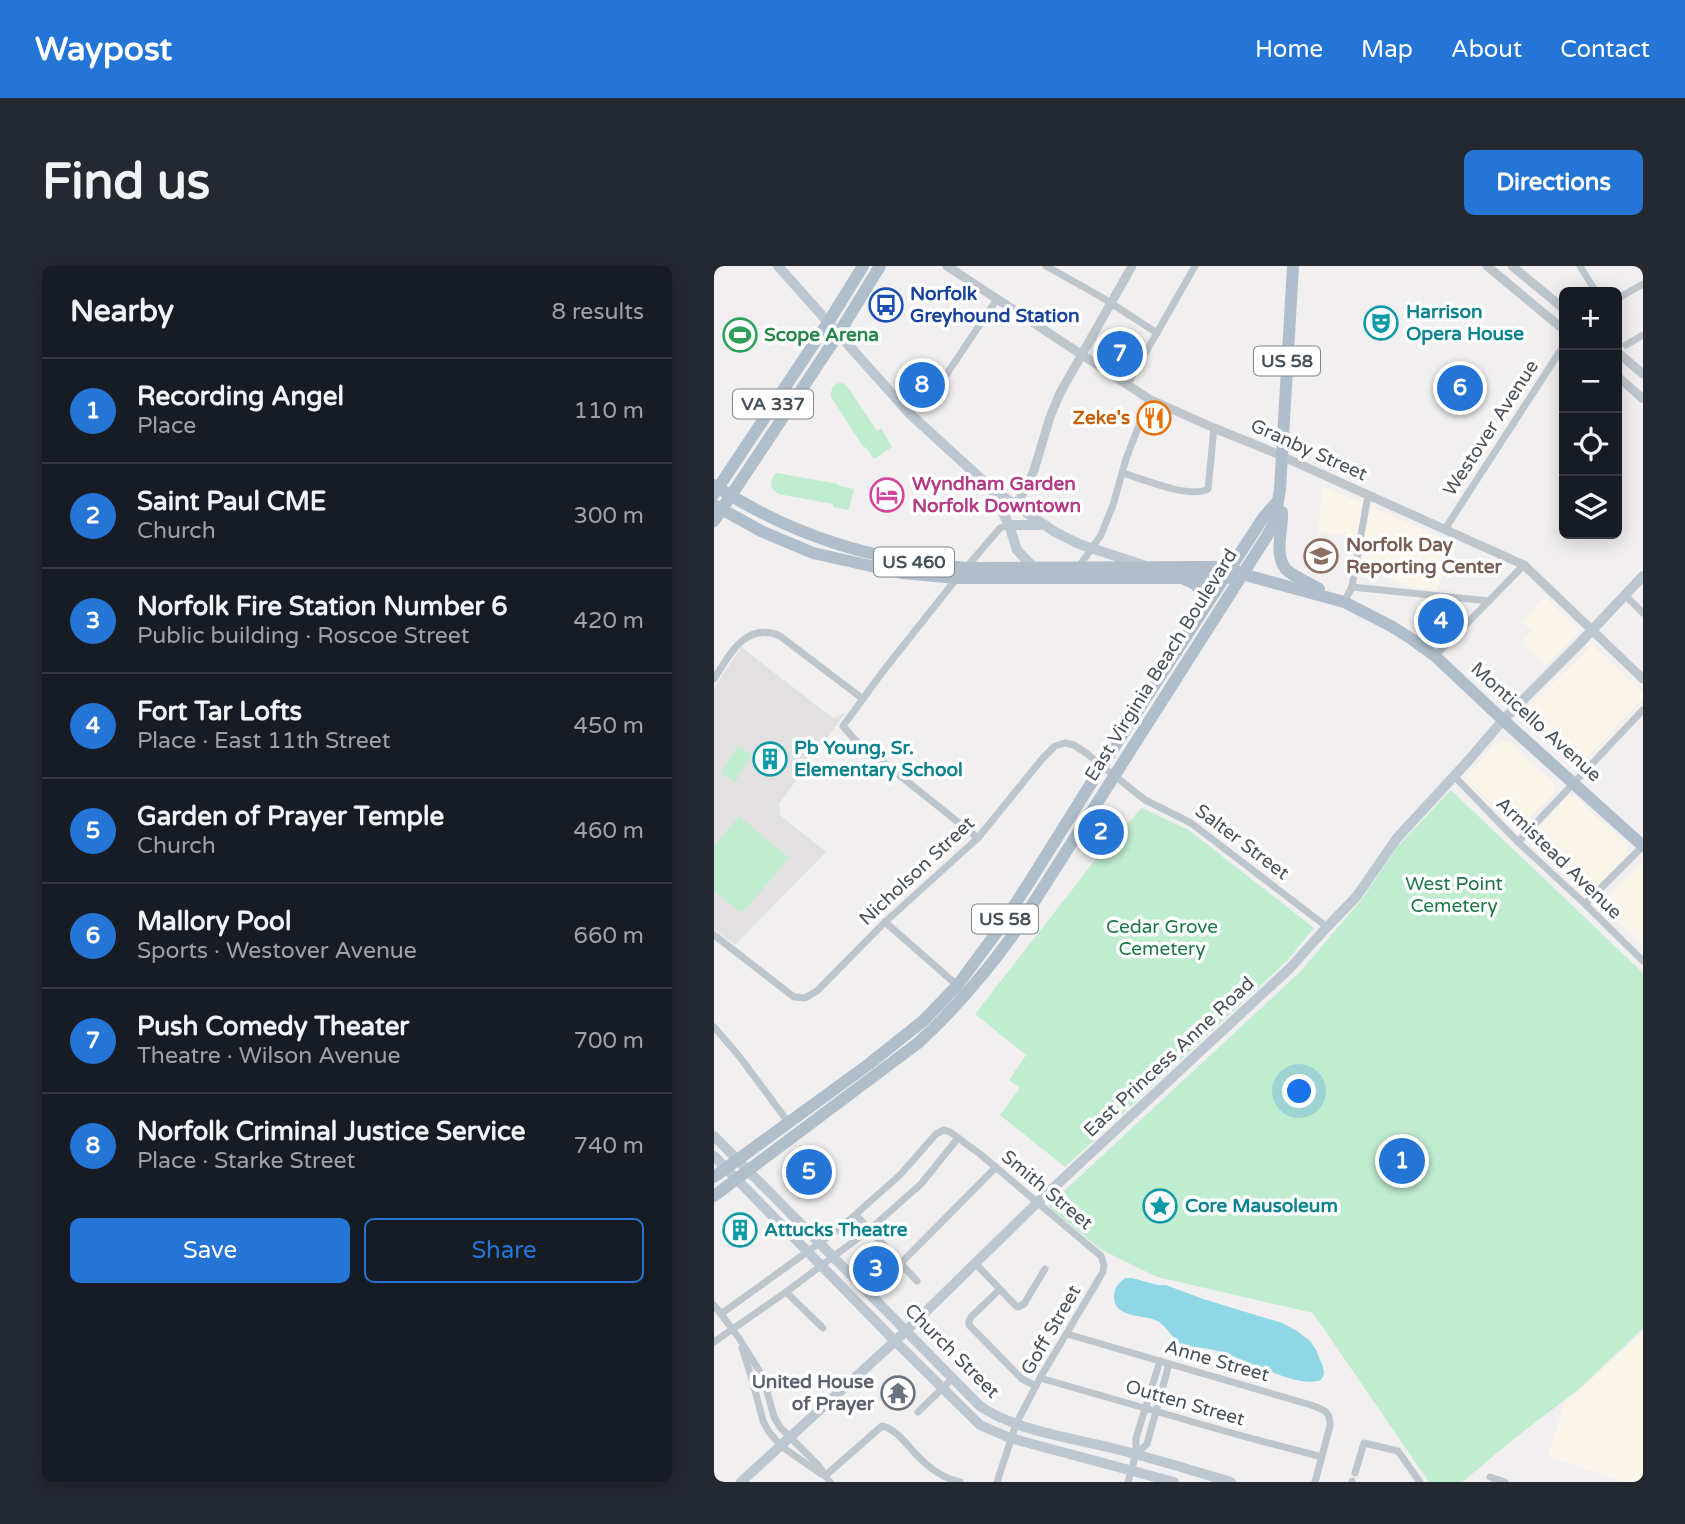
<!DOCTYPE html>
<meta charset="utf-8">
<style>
:root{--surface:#171b24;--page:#242831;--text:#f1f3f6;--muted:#9ea1a6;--line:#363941;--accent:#2475d5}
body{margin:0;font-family:"Varela Round",sans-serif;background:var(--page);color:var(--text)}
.controls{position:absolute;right:21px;top:21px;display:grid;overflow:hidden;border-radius:10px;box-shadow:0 4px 18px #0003}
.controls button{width:63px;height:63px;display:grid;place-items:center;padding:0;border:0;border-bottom:2px solid var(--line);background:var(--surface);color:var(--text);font:35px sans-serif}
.you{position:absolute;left:586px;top:826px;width:24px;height:24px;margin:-18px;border:5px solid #fff;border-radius:50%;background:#1a73e8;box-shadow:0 0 0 10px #1a73e833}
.badge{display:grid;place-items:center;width:46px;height:46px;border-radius:50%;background:var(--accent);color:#fff;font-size:23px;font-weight:700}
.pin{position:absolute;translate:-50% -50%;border:4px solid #fff;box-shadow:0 2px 7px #0006}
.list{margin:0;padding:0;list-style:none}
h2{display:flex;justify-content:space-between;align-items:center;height:91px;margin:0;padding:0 28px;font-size:30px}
h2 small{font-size:23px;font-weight:400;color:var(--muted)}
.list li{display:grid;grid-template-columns:46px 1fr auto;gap:21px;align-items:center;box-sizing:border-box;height:105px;padding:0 28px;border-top:2px solid var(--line)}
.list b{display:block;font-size:26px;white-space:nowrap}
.list p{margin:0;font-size:23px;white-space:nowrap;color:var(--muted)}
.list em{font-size:23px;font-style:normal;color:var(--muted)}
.actions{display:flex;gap:14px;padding:21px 28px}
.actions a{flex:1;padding:16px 0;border:2px solid var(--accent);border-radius:10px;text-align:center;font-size:24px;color:var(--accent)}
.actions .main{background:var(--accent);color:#fff}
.icon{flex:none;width:38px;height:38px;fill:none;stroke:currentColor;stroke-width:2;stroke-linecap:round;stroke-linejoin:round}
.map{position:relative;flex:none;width:929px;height:1216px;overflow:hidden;border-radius:10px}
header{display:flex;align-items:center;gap:42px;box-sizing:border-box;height:98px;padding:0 35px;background:var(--accent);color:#fff}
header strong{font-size:33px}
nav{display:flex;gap:38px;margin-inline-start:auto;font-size:24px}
.intro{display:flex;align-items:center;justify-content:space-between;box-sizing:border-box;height:168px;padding:0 42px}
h1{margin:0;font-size:49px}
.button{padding:18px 32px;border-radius:10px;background:var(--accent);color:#fff;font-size:24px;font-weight:700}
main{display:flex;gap:42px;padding:0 42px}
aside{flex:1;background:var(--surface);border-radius:10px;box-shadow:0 4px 18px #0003}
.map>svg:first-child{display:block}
.commercial{fill:#fbf5e9}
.education{fill:#e2e0e0}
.green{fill:#c0ecd0}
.water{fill:#8fd6e6}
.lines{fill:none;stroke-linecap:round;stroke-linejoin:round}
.minor{stroke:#bec6cd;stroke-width:7}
.tertiary{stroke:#bec6cd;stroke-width:9}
.secondary{stroke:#bdc7d1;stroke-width:10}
.primary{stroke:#b0becc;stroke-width:12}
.labels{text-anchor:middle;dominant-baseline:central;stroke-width:7;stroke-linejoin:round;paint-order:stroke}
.shield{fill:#fff;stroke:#7f868c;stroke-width:2}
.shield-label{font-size:18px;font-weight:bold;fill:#48525b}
.transit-label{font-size:19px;font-weight:bold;fill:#164399;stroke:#fff;text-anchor:start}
.culture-label{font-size:19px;font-weight:bold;fill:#0d838f;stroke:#fff;text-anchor:start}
.leisure-label{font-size:19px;font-weight:bold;fill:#27864d;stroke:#fff;text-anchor:start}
.food-label{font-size:19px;font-weight:bold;fill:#c56008;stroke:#fff;text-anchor:end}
.street-label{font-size:19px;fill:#48525b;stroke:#fff}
.hotel-label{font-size:19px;font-weight:bold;fill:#b23c85;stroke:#fff;text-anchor:start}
.education-label{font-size:19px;font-weight:bold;fill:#785e54;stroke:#fff;text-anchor:start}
.park-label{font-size:19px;fill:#1d7849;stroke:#fff}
.worship-label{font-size:19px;font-weight:bold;fill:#5b616d;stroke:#fff;text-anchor:end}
</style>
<header>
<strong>Waypost</strong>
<nav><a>Home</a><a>Map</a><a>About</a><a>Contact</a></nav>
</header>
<div class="intro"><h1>Find us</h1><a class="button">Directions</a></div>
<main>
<aside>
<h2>Nearby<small>8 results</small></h2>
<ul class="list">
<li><span class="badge">1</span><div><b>Recording Angel</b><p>Place</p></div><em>110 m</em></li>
<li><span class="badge">2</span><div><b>Saint Paul CME</b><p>Church</p></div><em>300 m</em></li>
<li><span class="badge">3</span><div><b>Norfolk Fire Station Number 6</b><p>Public building · Roscoe Street</p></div><em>420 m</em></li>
<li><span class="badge">4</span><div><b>Fort Tar Lofts</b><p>Place · East 11th Street</p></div><em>450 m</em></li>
<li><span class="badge">5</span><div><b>Garden of Prayer Temple</b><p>Church</p></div><em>460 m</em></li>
<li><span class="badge">6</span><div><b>Mallory Pool</b><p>Sports · Westover Avenue</p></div><em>660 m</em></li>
<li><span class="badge">7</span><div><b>Push Comedy Theater</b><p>Theatre · Wilson Avenue</p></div><em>700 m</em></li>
<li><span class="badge">8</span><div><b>Norfolk Criminal Justice Service</b><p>Place · Starke Street</p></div><em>740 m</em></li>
</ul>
<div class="actions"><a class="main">Save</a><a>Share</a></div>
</aside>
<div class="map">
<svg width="929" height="1216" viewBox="0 0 929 1216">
<rect width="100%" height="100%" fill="#f1efef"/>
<g class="commercial">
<path d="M 608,220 L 743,278 L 722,325 L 695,321 L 648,300 L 651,272 L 604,266 Z"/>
<path d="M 831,331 L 865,364 L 864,368 L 832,400 L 807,377 L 818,365 L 808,356 Z"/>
<path d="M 876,380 L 880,380 L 929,426 L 929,433 L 864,501 L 861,501 L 813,454 L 812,447 L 813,442 Z"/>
<path d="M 790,475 L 797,477 L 839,517 L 842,526 L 814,553 L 804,557 L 796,555 L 751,511 L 781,479 Z"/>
<path d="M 855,530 L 862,531 L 914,580 L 913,588 L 872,632 L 813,574 Z"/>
<path d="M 929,595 L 929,680 L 886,637 Z"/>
<path d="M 929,1066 L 929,1216 L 911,1216 L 834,1190 L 850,1139 Z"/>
</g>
<path class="education" d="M 27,381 L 119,452 L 132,446 L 65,538 L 66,549 L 112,586 L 21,679 L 0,663 L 0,422 Z"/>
<g class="green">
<path d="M 125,117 L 131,118 L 135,123 L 163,165 L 167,162 L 178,181 L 160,193 L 152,182 L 148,179 L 117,131 C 117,124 118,119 125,117 Z"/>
<path d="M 63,207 L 124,218 L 125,220 L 140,223 L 135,244 L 119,241 L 119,238 L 64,228 L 58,222 L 57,216 L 60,209 Z"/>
<path d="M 24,480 L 38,489 L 21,516 L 7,507 Z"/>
<path d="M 737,524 L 929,707 L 929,1062 L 865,1123 L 802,1171 L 748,1216 L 715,1216 L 599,1047 L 443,1011 L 386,983 L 334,940 L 586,706 L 648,633 L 683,581 Z"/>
<path d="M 428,542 L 476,565 L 600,662 L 573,695 L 351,901 L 286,849 L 306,822 L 295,814 L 312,789 L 261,748 L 393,579 Z"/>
<path d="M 25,550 L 75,592 L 30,645 L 24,645 L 0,625 L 0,580 Z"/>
</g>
<path class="water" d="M 411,1012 L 418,1012 L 444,1019 L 452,1019 L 489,1033 L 568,1057 L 583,1065 L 596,1075 L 602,1084 L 609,1101 L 610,1108 L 607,1114 C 583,1123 532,1093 507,1086 C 495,1082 482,1081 469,1080 C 459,1074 455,1063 445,1056 C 431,1047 400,1054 400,1030 C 400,1022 405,1017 411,1012 Z"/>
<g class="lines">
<g class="minor">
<path d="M 332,0 L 389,32 L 443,67"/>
<path d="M 866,0 L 882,26"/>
<path d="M 903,33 L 929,18"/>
<path d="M 912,79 L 929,69"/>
<path d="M 413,119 L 481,0"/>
<path d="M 195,147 L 228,115 L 283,33"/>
<path d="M 409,207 C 428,213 476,233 494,223 L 500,162"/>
<path d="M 731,263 L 850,79"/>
<path d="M 364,302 L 387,269 L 399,239 L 412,193 L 435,133"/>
<path d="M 251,303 L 286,262 L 295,259"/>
<path d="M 243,312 L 170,404 L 129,460 L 140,473 L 264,572"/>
<path d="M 638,321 L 775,335"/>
<path d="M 911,329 L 929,347"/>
<path d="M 630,336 L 638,321 L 654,229"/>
<path d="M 721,390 L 810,299"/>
<path d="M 0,413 C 15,389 32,355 66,370 L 149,433"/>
<path d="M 740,510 L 804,576 L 871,638 L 929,695"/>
<path d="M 804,576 L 929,444"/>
<path d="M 871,638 L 929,580"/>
<path d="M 171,656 L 244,720"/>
<path d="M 0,669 L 80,731 L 91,732 L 103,725 L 171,656 L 264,572 L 328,493 L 341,480 L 351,477 L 360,479 L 372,487 L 431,534 L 477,557 L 613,661"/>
<path d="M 0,761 L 25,790 L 75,857"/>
<path d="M 142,949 L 203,1015"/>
<path d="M 261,997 L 301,1039 L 304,1041 L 310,1038 L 331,1003"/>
<path d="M 186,998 L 282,901"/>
<path d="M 285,1024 L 257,1051 L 255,1055 L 255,1059 L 308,1113 L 322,1120"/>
<path d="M 72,1026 L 109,1062"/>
<path d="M 0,1039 L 25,1072 L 49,1111 L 60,1151 L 66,1161 L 104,1199 L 116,1216"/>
<path d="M 7,1048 L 125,963 L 186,909 L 222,868 L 230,864 L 236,866 L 266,888 L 387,990 L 390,999 L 389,1006 L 326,1112 L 302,1158 L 283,1216"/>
<path d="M 353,1068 L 597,1139 C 611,1144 616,1145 616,1160 L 601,1216"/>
<path d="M 0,1076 L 72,1026 L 155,964 L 207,918 L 244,872"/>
<path d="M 28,1082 L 38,1113 L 49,1155 L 55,1166 L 67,1180 L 107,1208"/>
<path d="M 326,1112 L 521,1168 L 608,1191"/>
<path d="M 204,1146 L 239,1112"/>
<path d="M 422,1188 L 433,1178 L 455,1098"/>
<path d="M 641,1207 L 650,1177 L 684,1185 L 706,1216"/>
<path d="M 111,1210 L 168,1160 C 186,1164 197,1186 211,1197 C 222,1207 232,1213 246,1216"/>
<path d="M 776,1211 L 791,1216"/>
<path d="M 414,1216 L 422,1188 L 422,1172 L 446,1095"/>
<path d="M 638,1216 L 638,1215"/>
</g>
<g class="tertiary">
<path d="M 233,0 L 435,133 L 500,162 L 554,184 L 810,299 L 929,413"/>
<path d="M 773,0 L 850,64"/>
<path d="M 798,0 L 850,43"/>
<path d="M 903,86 L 929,108"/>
<path d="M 903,110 L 929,133"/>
<path d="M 302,239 L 315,217 L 321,201 L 336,151 L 346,127 L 418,0"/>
</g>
<g class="secondary">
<path d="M 64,0 L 195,147 L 278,223 L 341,266 L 365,278 L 429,299"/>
<path d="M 279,226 L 295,259 L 303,284 L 323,305"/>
<path d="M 295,259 L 328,259"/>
<path d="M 0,870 L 266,1140 C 300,1164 357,1172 398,1182 C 438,1192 477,1204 517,1216"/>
<path d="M 0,890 L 181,1075 L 266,1159 L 296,1172 L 460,1216"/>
<path d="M 27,1216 L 192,1065 L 323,937 L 576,702 L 613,661 L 642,631 L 683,572 L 754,495 L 789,454 L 865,378 L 929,310"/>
</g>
<g class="primary">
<path d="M 0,219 C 80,271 157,294 252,302 L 502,301 L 517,302 L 528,308 L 630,336 L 677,360 L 696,372 L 721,390 L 789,454 L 929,580"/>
<path d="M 0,228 L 115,55 L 149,0"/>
<path d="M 0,239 L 47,265 L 99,287 L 188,307 L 243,312 L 514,312"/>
<path d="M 568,246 C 569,264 558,293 575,306 C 584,312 595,317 605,323"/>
<path d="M 0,255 L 125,67 L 166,0"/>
<path d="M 472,314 C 488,320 491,329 487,345"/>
<path d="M 0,911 L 155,798 L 209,755 L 243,720 L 283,666 L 316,615 L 393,492 L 549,252 L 563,236"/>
<path d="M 0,930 L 204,777 C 241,743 270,709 299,669 L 553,270 L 561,255 L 566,223 L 579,0"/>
</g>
</g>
<defs>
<symbol id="bus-ring" viewBox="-11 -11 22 22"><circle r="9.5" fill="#fff" stroke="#1a4fb4" stroke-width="1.5"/><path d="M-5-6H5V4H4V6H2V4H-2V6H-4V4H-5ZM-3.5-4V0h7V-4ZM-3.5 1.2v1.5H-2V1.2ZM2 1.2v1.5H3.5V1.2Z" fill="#1a4fb4"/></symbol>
<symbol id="theatre-ring" viewBox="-11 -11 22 22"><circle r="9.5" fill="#fff" stroke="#0f9aa8" stroke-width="1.5"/><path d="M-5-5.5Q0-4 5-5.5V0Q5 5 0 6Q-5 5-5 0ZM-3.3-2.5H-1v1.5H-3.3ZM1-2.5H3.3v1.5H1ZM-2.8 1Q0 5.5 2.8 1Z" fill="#0f9aa8"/></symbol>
<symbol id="stadium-ring" viewBox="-11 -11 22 22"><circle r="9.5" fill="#fff" stroke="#2e9e5b" stroke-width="1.5"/><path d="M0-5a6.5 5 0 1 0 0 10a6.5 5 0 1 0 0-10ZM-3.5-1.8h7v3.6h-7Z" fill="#2e9e5b"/></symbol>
<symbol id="restaurant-ring" viewBox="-11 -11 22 22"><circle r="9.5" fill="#fff" stroke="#e8710a" stroke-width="1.5"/><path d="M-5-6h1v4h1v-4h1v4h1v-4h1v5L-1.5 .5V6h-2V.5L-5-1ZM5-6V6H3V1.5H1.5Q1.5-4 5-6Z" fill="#e8710a"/></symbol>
<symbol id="hotel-ring" viewBox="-11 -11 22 22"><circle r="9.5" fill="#fff" stroke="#d1479c" stroke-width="1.5"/><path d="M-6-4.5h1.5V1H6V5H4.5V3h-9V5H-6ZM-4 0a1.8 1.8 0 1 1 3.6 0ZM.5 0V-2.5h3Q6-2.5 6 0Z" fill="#d1479c"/></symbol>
<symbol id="school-ring" viewBox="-11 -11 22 22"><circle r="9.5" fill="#fff" stroke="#8d6e63" stroke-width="1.5"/><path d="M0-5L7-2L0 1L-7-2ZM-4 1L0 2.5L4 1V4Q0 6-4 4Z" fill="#8d6e63"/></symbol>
<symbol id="building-ring" viewBox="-11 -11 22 22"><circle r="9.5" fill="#fff" stroke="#0f9aa8" stroke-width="1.5"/><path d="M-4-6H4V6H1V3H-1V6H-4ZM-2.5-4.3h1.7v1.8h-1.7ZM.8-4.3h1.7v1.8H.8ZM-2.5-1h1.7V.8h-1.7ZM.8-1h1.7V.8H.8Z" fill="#0f9aa8"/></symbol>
<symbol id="sight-ring" viewBox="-11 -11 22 22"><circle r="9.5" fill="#fff" stroke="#0f9aa8" stroke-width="1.5"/><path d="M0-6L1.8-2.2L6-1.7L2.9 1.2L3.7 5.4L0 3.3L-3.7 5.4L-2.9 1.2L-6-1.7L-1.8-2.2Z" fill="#0f9aa8"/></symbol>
<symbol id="temple-ring" viewBox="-11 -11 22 22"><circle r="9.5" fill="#fff" stroke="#6b7280" stroke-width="1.5"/><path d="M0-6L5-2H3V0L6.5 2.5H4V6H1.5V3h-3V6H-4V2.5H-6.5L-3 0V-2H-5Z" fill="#6b7280"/></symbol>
</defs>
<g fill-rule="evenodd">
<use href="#bus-ring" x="153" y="20" width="38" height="38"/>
<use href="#theatre-ring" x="648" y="38" width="38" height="38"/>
<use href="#stadium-ring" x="7" y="50" width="38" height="38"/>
<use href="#restaurant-ring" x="421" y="133" width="38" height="38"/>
<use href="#hotel-ring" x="154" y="210" width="38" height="38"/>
<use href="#school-ring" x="588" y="271" width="38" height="38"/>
<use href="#building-ring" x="37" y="474" width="38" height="38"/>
<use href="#sight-ring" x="427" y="921" width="38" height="38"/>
<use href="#building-ring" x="7" y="945" width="38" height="38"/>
<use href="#temple-ring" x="165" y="1108" width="38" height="38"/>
</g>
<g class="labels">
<g class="shield">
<rect x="540" y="80.5" width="66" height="29" rx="5"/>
<rect x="19" y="123.5" width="80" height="29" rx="5"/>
<rect x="160" y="281.5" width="80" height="29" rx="5"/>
<rect x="258" y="638.5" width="66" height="29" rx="5"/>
</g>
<g class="shield-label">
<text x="573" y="95">US 58</text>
<text x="59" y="138">VA 337</text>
<text x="200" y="296">US 460</text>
<text x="291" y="653">US 58</text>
</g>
<g class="transit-label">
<text x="196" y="28">Norfolk<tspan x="196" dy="22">Greyhound Station</tspan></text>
</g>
<g class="culture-label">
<text x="692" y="46">Harrison<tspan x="692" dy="22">Opera House</tspan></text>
<text x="80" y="482">Pb Young, Sr.<tspan x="80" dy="22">Elementary School</tspan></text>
<text x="471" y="940">Core Mausoleum</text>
<text x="50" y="964">Attucks Theatre</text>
</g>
<g class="leisure-label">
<text x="50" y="69">Scope Arena</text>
</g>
<g class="food-label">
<text x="416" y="152">Zeke's</text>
</g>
<g class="street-label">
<text transform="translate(777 162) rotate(-57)">Westover Avenue</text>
<text transform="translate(595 184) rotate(24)">Granby Street</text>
<text transform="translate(447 399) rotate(-58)">East Virginia Beach Boulevard</text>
<text transform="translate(822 456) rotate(42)">Monticello Avenue</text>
<text transform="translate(528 576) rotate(37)">Salter Street</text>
<text transform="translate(845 592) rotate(44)">Armistead Avenue</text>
<text transform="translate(203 605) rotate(-43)">Nicholson Street</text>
<text transform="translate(455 791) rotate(-43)">East Princess Anne Road</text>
<text transform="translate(333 924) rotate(40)">Smith Street</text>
<text transform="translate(337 1064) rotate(-60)">Goff Street</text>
<text transform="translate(238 1085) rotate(45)">Church Street</text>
<text transform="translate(503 1095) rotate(16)">Anne Street</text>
<text transform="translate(471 1137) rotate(16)">Outten Street</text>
</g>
<g class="hotel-label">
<text x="198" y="218">Wyndham Garden<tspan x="198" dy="22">Norfolk Downtown</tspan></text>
</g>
<g class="education-label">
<text x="632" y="279">Norfolk Day<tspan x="632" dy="22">Reporting Center</tspan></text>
</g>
<g class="park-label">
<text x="740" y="618">West Point<tspan x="740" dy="22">Cemetery</tspan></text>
<text x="448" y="661">Cedar Grove<tspan x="448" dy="22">Cemetery</tspan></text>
</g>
<g class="worship-label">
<text x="160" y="1116">United House<tspan x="160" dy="22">of Prayer</tspan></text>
</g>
</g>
</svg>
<div class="controls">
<button>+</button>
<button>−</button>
<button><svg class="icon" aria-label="locate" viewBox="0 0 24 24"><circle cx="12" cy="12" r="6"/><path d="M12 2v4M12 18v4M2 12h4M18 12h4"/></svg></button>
<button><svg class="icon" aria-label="layers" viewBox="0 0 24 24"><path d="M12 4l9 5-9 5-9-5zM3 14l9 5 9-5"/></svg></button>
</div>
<div class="you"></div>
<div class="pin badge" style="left:688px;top:895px">1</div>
<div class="pin badge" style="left:387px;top:566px">2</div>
<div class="pin badge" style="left:162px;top:1003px">3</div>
<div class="pin badge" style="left:727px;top:355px">4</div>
<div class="pin badge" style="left:95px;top:906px">5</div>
<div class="pin badge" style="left:746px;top:122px">6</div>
<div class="pin badge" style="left:406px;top:88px">7</div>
<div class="pin badge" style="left:208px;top:119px">8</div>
</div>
</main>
